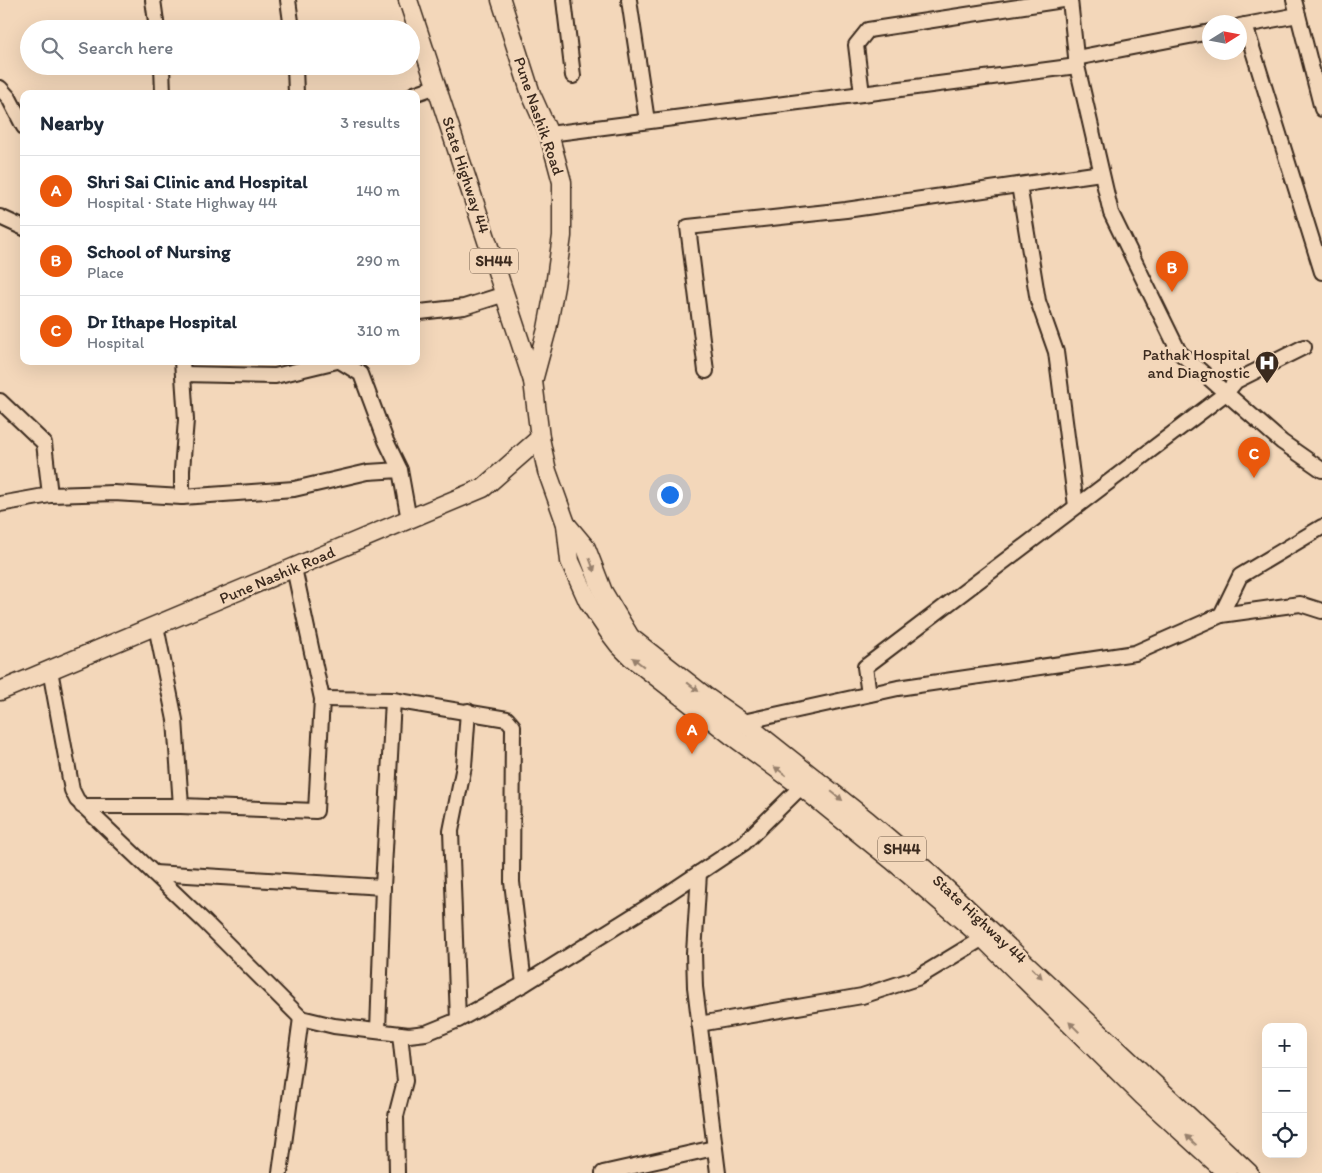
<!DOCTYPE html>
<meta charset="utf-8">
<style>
:root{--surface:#fff;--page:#f6f6f7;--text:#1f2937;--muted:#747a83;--line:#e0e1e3;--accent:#ea580c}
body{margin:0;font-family:Itim,sans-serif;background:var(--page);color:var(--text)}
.controls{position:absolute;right:15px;bottom:15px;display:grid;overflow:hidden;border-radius:10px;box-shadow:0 5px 20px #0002}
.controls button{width:45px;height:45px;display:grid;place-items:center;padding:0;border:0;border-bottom:1px solid var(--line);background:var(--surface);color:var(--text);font:25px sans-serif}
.compass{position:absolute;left:1202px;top:15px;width:45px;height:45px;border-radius:50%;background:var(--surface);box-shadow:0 5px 20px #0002;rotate:79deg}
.you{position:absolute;left:669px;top:494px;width:18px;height:18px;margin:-12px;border:4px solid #fff;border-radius:50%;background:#1a73e8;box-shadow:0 0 0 8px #1a73e833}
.badge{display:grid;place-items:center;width:32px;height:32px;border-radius:50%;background:var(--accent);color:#fff;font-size:16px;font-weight:700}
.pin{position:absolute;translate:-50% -41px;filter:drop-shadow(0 1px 2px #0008)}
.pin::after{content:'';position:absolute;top:26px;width:18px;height:15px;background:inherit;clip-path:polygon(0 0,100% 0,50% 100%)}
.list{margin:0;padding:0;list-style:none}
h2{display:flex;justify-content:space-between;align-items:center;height:65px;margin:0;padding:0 20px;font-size:21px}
h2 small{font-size:16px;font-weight:400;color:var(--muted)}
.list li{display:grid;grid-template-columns:32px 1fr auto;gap:15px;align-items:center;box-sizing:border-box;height:70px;padding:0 20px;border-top:1px solid var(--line)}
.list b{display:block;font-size:19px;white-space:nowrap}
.list p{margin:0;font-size:16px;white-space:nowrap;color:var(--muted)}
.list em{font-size:16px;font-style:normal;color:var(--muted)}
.icon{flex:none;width:28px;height:28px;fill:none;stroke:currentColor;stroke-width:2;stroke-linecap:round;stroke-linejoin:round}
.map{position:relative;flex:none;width:1322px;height:1173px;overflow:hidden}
.search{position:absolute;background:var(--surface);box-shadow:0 5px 20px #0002;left:20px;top:20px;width:400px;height:55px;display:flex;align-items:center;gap:12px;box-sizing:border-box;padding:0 18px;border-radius:28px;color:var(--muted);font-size:19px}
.panel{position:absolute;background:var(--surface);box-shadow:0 5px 20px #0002;left:20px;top:90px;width:400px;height:275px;border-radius:10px}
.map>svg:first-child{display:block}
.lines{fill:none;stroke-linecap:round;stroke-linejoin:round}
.minor-casing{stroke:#3b2a1e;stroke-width:18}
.major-casing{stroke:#3b2a1e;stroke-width:21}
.minor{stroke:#f3d7ba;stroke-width:14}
.major{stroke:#f3d7ba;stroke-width:18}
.oneway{fill:#97806c}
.labels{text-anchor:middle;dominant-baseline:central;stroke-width:5;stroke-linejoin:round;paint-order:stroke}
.shield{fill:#f3d7ba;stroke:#725e4d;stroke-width:1}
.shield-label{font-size:15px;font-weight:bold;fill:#3b2a1e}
.street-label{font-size:16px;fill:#3b2a1e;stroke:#f3d7ba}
.poi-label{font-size:16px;fill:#3b2a1e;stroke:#f3d7ba;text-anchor:end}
</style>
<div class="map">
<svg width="1322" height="1173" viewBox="0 0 1322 1173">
<rect width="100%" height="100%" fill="#f3d7ba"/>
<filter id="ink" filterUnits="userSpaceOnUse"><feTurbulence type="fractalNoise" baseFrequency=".02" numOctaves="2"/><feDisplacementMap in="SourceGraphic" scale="10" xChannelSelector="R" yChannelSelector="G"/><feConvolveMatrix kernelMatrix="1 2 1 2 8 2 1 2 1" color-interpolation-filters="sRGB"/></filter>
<g filter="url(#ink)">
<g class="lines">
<defs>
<g id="minor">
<path d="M 153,0 L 157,29"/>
<path d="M 288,0 L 292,29"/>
<path d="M 564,0 L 573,76"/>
<path d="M 629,0 L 647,121"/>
<path d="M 1063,0 L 868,30 L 856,45 L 862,94 L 1077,66"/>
<path d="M 1070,0 L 1077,66 L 1111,213 L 1179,352 L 1282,442 L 1322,470"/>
<path d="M 1294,0 L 1298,15"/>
<path d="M 1245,25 L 1322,272"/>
<path d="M 1240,26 L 1298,15 L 1322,109"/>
<path d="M 1076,58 L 1210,32"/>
<path d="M 162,66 L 163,94"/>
<path d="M 295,66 L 296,94"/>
<path d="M 0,88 L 9,98 L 24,127"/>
<path d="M 414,94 L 437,86"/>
<path d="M 549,134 L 862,94"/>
<path d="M 1019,185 L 1038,301 L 1056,352 L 1076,506"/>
<path d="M 0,217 L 24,228"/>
<path d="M 416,314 L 420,312 L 464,307 L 505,294"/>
<path d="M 182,361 L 186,420 L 182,470 L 182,497 L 294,489 L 368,472 L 400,470 L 409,520"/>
<path d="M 340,361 L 361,374 L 386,441 L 400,470"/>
<path d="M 706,371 L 688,227 L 846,210 L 1101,173"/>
<path d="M 183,374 L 275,376 L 337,361"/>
<path d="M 0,401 L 44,443 L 50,495"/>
<path d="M 0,504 L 50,495 L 114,493 L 182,497"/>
<path d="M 1221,615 L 1300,604 L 1322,611"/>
<path d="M 156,626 L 175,720 L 181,806"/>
<path d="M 50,670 L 72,790 L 77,800 L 205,922 L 301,1018 L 334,1026 L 409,1035 L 426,1033 L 458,1020 L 524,984 L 657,901 L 744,843 L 808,780"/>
<path d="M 869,694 L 865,667 L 1226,393 L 1236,381 L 1304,347"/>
<path d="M 322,699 L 393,700 L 507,719 L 513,726 L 512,882 L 524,984"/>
<path d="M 739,726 L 743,722 L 898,688 L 1135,653 L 1221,615 L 1240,576 L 1322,527"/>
<path d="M 82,806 L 181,806 L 316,811 L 322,699 L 294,568"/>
<path d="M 154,873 L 383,887"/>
<path d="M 699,873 L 694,953 L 695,987 L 718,1173"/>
<path d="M 458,1020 L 451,831 L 464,766 L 468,711"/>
<path d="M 699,1024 L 862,996 L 917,978 L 983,938"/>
<path d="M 378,1031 L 383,887 L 393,700"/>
<path d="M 280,1173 L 301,1018"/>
<path d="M 397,1173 L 396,1116 L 405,1081 L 400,1034"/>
<path d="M 603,1173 L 714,1148"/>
</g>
<g id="major">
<path d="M 408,0 L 533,381 L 540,438 L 547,471 L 566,524 L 570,561 L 588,601 L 609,632 L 619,645 L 631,657 L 731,735 L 802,787 L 892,860 L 983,938 L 1143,1096 L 1227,1173"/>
<path d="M 501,0 L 531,94 L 549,134 L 562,182 L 562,236 L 555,286 L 547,329 L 533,381"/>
<path d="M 566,524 L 586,548 L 603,592 L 630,637 L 705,696 L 752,729 L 868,821 L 927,871 L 1249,1173"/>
<path d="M 0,691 L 483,488 L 540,438"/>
</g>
</defs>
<use href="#minor" class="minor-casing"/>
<use href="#major" class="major-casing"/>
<use href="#minor" class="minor"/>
<use href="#major" class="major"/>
</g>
<defs><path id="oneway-solid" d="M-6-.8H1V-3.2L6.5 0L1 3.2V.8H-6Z" transform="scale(1.25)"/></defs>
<g class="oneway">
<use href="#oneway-solid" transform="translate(592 565) rotate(69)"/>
<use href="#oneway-solid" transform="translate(638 662) rotate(-142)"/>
<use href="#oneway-solid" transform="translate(693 687) rotate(38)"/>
<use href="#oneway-solid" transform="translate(780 771) rotate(-144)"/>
<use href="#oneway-solid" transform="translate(837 796) rotate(39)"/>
<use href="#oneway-solid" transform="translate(1037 973) rotate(45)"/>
<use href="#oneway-solid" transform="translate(1074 1027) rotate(-135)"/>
<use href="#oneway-solid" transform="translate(1191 1140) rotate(-137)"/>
</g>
</g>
<defs>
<symbol id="hospital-pin" viewBox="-11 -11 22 30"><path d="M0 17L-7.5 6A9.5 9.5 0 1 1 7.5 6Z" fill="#3b2a1e" stroke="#f3d7ba"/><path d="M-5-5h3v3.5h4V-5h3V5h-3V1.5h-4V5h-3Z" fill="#fff"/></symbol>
</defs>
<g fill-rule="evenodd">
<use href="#hospital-pin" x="1253" y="349" width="28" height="38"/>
</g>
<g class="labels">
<g class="shield">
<rect x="470" y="248.5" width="48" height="25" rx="4"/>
<rect x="878" y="836.5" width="48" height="25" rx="4"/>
</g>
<g class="shield-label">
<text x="494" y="261">SH44</text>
<text x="902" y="849">SH44</text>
</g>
<g class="street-label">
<text transform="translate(539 116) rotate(71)">Pune Nashik Road</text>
<text transform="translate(466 175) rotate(72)">State Highway 44</text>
<text transform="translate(277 575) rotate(-23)">Pune Nashik Road</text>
<text transform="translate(980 919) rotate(43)">State Highway 44</text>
</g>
<g class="poi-label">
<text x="1250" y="354">Pathak Hospital<tspan x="1250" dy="18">and Diagnostic</tspan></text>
</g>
</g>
</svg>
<div class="controls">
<button>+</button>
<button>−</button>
<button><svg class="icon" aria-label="locate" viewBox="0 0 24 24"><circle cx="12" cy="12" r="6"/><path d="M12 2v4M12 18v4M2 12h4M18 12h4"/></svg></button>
</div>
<svg class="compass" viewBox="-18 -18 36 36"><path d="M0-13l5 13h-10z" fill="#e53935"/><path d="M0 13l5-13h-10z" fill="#747a83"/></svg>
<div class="you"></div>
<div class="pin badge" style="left:692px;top:754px">A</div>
<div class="pin badge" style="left:1172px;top:292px">B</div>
<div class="pin badge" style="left:1254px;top:478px">C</div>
<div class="search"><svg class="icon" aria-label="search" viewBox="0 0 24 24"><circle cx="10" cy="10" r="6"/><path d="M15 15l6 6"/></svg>Search here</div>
<section class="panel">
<h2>Nearby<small>3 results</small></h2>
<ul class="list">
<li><span class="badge">A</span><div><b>Shri Sai Clinic and Hospital</b><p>Hospital · State Highway 44</p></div><em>140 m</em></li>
<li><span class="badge">B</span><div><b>School of Nursing</b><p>Place</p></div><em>290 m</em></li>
<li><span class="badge">C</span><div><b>Dr Ithape Hospital</b><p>Hospital</p></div><em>310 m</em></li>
</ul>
</section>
</div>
